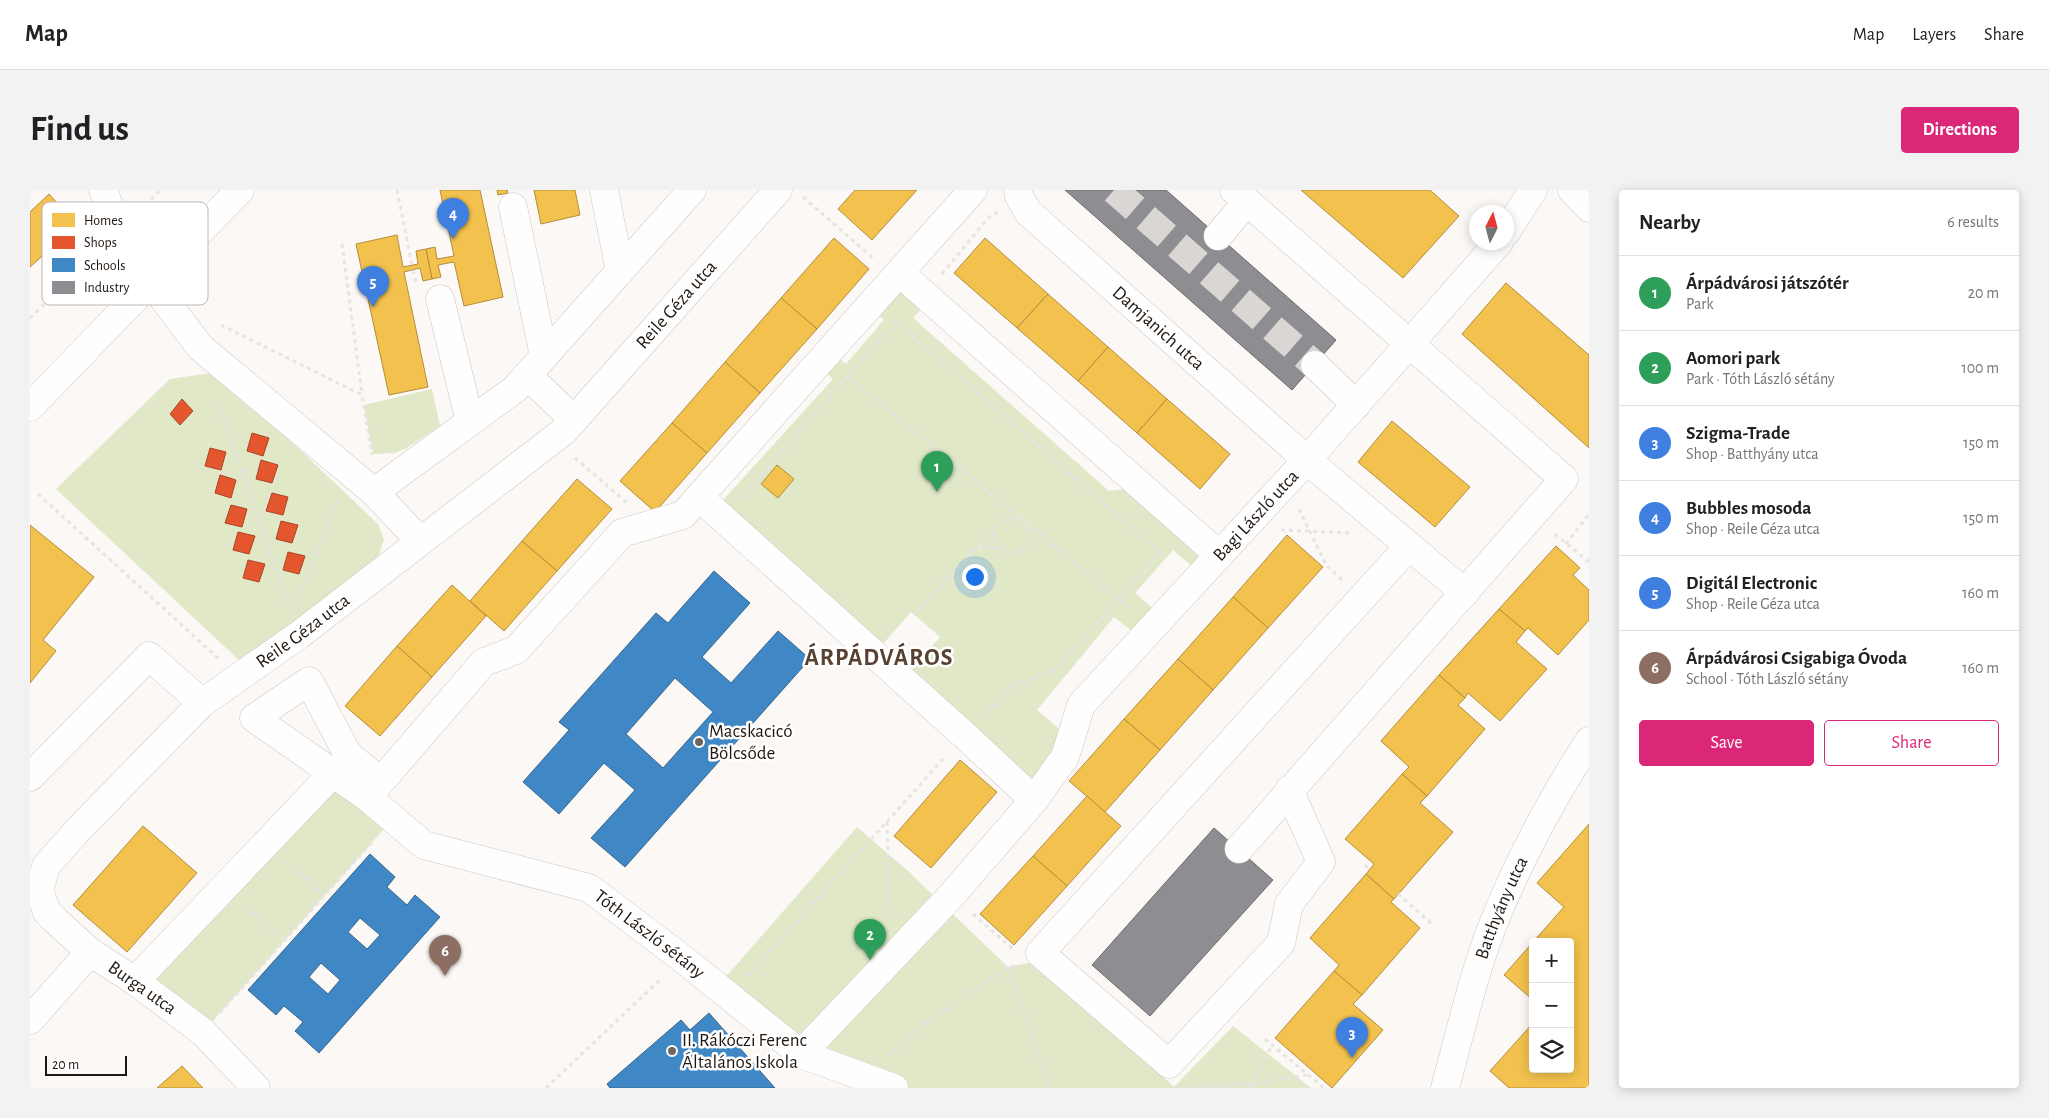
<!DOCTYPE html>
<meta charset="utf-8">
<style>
:root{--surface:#fff;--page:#f2f2f2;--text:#202124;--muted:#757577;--line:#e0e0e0;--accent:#db2777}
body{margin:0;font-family:"Alegreya Sans",sans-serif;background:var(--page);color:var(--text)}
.controls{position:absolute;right:15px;bottom:15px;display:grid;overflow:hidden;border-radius:5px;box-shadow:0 2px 12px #0003}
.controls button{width:45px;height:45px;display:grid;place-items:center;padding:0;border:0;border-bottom:1px solid var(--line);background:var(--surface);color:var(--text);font:25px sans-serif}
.compass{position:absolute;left:1439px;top:15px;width:45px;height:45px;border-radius:50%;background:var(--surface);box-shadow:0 2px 12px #0003;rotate:6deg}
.scale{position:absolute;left:15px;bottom:12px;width:82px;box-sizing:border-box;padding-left:5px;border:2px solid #211710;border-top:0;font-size:14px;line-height:18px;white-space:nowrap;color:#211710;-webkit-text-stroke:4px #fff;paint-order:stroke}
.you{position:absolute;left:944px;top:386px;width:18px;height:18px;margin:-12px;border:4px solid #fff;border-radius:50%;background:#1a73e8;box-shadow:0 0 0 8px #1a73e833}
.badge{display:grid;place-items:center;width:32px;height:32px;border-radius:50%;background:var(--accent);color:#fff;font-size:16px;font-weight:700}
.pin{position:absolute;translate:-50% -41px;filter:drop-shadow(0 1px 2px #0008)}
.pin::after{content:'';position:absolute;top:26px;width:18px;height:15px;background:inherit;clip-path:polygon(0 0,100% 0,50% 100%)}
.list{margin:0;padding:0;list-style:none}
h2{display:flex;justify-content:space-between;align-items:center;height:65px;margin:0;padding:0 20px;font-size:21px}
h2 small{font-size:16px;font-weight:400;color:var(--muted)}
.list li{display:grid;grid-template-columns:32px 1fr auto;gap:15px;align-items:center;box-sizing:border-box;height:75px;padding:0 20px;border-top:1px solid var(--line)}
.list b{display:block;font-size:19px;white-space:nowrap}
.list p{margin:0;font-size:16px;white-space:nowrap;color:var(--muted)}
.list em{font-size:16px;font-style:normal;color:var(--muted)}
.actions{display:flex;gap:10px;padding:15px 20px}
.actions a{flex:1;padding:11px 0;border:1px solid var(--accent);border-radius:5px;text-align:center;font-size:18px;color:var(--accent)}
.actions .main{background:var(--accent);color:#fff}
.icon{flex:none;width:28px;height:28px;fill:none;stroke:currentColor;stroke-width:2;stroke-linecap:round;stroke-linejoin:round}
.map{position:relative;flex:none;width:1559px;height:898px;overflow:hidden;border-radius:5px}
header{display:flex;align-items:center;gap:30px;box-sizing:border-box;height:70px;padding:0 25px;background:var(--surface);border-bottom:1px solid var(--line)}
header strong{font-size:24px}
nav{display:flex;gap:28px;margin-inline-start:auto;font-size:18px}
.intro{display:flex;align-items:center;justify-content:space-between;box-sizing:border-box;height:120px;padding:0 30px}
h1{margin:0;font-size:35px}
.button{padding:12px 22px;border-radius:5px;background:var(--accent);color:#fff;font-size:18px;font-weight:700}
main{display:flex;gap:30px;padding:0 30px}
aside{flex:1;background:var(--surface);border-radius:5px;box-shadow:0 2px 12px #0003}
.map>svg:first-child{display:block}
.green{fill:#e0e8c7}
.homes{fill:#f2c14e;stroke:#b38e3b}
.shops{fill:#e4572e;stroke:#aa4425}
.schools{fill:#3f88c5;stroke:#36668f;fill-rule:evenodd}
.industry{fill:#8d8d92;stroke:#6d6a6b}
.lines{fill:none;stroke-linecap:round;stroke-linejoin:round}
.minor-tunnel{stroke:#dad6d3;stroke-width:28;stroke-dasharray:28 14;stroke-linecap:butt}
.minor-casing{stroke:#cec7c2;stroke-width:29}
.path{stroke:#e6e4e4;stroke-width:3;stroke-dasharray:4 4;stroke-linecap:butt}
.minor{stroke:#fefefe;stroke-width:28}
.poi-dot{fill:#6d6660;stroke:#fff;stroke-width:2}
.labels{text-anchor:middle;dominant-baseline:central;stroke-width:5;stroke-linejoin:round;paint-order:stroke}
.street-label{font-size:19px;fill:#211710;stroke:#fff}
.poi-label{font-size:19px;fill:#211710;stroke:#fff;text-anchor:start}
.district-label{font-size:24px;font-weight:bold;letter-spacing:1px;fill:#594131;stroke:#fff}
.key{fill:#fff;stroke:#bcb9b7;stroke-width:1}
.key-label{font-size:14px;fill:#211710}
</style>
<header>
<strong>Map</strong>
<nav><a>Map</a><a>Layers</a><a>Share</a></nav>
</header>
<div class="intro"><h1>Find us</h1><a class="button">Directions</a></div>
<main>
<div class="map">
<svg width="1559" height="898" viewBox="0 0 1559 898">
<rect width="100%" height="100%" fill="#fbf8f5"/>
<g class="green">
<path d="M 870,83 L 900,109 L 883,128 L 1079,301 L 1112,297 L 1189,365 L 1171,384 L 1143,360 L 1105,403 L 1132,427 L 1112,449 L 1084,427 L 1007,520 L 1041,549 L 1004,610 L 873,490 L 910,447 L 881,422 L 844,464 L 684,320 L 803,189 L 787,175 L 800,161 L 816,174 L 854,130 L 839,117 Z"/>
<path d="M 188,182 L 348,334 L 354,349 L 347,371 L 210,471 L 26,299 L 140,189 Z"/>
<path d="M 402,199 L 410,236 L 375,259 L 364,263 L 343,264 L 334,215 Z"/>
<path d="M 304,582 L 363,629 L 173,842 L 105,791 Z"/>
<path d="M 827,637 L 878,681 L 978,777 L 999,773 L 1109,865 L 1144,897 L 1203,836 L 1281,898 L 864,898 L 838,888 L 687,797 Z"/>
</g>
<g class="homes">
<path d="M 410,0 L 450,0 L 473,107 L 434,116 L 424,72 L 408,75 L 411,87 L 402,89 L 396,59 L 405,57 L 407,69 L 424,66 Z"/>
<path d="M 467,0 L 477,0 L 478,3 L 468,5 Z"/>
<path d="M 504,0 L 545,0 L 550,25 L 511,34 Z"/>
<path d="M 825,0 L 887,0 L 842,50 L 808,19 Z"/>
<path d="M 1271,0 L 1400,0 L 1429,26 L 1373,88 Z"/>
<path d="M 19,4 L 47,35 L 0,77 L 0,22 Z"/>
<path d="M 367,45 L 373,77 L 388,74 L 386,61 L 396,59 L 402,89 L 393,91 L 390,78 L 374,82 L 398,197 L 359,205 L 326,54 Z"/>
<path d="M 804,48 L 839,79 L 787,139 L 751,108 Z"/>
<path d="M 955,48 L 1018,104 L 987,138 L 924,83 Z"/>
<path d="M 1476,93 L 1559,165 L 1559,258 L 1432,144 Z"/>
<path d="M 1018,104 L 1078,157 L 1048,191 L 987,138 Z"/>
<path d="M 751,108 L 787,139 L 730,203 L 695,172 Z"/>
<path d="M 1078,157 L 1137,209 L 1107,243 L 1048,191 Z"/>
<path d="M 695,172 L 730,203 L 677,263 L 642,233 Z"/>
<path d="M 1137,209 L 1200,264 L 1170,299 L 1107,243 Z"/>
<path d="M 1362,231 L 1440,297 L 1405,337 L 1328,272 Z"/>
<path d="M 642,233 L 677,263 L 625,322 L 590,291 Z"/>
<path d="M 747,275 L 764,289 L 748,308 L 731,294 Z"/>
<path d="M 547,289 L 582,319 L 527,381 L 492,351 Z"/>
<path d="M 0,335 L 64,387 L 13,450 L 26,461 L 0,493 Z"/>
<path d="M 1257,345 L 1293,377 L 1238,438 L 1203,407 Z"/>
<path d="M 492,351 L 527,381 L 474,441 L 440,411 Z"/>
<path d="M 1526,356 L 1550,378 L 1543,385 L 1559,400 L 1559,430 L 1528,465 L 1498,438 L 1495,441 L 1469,419 Z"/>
<path d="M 422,395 L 456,426 L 402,487 L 367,456 Z"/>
<path d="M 1203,407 L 1238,438 L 1183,500 L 1148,469 Z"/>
<path d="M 1469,419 L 1495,441 L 1486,452 L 1517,479 L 1470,531 L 1438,503 L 1435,508 L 1409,485 Z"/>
<path d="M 367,456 L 402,487 L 350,546 L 315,516 Z"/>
<path d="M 1148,469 L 1183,500 L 1130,560 L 1094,529 Z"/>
<path d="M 1409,485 L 1435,508 L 1428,515 L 1455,539 L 1397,606 L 1372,584 L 1379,577 L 1351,551 Z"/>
<path d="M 1094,529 L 1130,560 L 1075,622 L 1039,591 Z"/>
<path d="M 930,570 L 967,602 L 901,678 L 864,646 Z"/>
<path d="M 1372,584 L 1397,606 L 1390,613 L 1423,642 L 1364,709 L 1336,684 L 1344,674 L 1315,649 Z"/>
<path d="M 1057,606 L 1091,636 L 1037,696 L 1003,666 Z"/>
<path d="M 1559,634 L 1559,898 L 1479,898 L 1460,881 L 1503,833 L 1503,879 L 1540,879 L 1540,752 L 1503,752 L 1534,717 L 1507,693 Z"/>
<path d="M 113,636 L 167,683 L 97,762 L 43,715 Z"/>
<path d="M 1003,666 L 1037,696 L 984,755 L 950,724 Z"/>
<path d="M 1336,684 L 1364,709 L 1361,712 L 1390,738 L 1332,805 L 1304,781 L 1309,775 L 1280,748 Z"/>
<path d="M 1503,752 L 1503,810 L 1474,785 Z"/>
<path d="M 1304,781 L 1332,805 L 1323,814 L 1353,840 L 1302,898 L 1245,848 Z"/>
<path d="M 152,876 L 173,898 L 127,898 Z"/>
</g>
<g class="shops">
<path d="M 152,209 L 163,221 L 150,235 L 140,224 Z"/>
<path d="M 222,243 L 239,248 L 233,266 L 217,261 Z"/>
<path d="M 180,258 L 196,262 L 191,280 L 175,276 Z"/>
<path d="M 231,270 L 248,275 L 242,293 L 226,289 Z"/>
<path d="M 190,285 L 206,290 L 201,308 L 185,303 Z"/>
<path d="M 242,303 L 258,307 L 253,325 L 236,321 Z"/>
<path d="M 201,315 L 217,319 L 212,337 L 195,333 Z"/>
<path d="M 251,331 L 268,335 L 262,353 L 246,349 Z"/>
<path d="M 208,342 L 225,346 L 219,364 L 203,360 Z"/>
<path d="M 258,362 L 275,366 L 269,384 L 253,380 Z"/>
<path d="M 218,370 L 235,374 L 229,392 L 213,388 Z"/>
</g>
<g class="schools">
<path d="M 684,381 L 720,413 L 672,467 L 701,493 L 748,441 L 780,469 L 595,677 L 561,648 L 605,600 L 574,573 L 529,624 L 493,592 L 539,540 L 529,532 L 626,423 L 638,433 ZM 645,488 L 683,522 L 633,578 L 596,544 Z"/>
<path d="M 340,664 L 365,687 L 357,697 L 377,715 L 385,705 L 410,727 L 289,863 L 265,841 L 273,832 L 254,816 L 246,825 L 218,800 ZM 330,728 L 350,745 L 337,759 L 318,742 ZM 291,773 L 310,790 L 298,804 L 279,787 Z"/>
<path d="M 679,823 L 745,898 L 580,898 L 577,894 L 651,830 L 660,840 Z"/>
</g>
<g class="industry">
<path d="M 1035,0 L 1136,0 L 1306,150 L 1262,200 Z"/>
<path d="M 1184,638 L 1243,690 L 1120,826 L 1062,775 Z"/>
</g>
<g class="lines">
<path class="minor-tunnel" d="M 1084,0 L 1285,175"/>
<defs>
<g id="minor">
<path d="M 73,0 L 89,42 L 121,92 L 170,157 L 344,302 L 390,351"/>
<path d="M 574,0 L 590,81"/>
<path id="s1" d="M 988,0 L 989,6 L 998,22 L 1277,270 L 1435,403"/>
<path d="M 1204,0 L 1534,289 L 1209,659"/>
<path d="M 1542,0 L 1559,18"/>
<path d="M 483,17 L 514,166"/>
<path d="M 1476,42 L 1503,0"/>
<path d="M 1188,46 L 1217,12"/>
<path d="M 870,83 L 1189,365"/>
<path d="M 410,109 L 440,232"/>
<path d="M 1285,175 L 1326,215"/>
<path d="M 497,185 L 544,230"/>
<path d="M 0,217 L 210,0"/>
<path d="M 344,302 L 485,199 L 662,0"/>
<path d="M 669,307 L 932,543 L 1004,610"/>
<path d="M 0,587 L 119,466 L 172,513"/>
<path id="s2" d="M 351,591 L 318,565 L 279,491 L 224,528 L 337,607 L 394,655 L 559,698 L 653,769 L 771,864 L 864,898"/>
<path d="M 1259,600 L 1291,672 L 1259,714 L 1251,753 L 1139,874 L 1010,763 L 1379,356"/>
<path d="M 340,604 L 454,472 L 486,460 L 592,343 L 653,325 L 943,0"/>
<path d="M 105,791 L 304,582"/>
<path d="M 0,830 L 60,762"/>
<path id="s3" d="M 771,864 L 921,706 L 1004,610 L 1035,567 L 1051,515 L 1277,270 L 1469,52"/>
<path id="s4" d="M 226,898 L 173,842 L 105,791 L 60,762 L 25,730 L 17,722 L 10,703 L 11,694 L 16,676 L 47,641 L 172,513 L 269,445 L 534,241 L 748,0"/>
<path id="s5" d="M 1415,898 C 1430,844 1442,789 1462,737 C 1488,671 1521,610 1559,551"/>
</g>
</defs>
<use href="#minor" class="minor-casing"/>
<g class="path">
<path d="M 367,0 L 382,75"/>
<path d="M 773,7 L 844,69"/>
<path d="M 110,21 L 130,0"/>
<path d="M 312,54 L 332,204"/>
<path d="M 383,80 L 387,96"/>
<path d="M 912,84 L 959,27 L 968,22"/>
<path d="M 0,128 L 70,61"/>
<path d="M 191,135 L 332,205 L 342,265"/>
<path d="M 818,187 L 1103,420"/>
<path d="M 188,210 L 259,417"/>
<path d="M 545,268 L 597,313"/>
<path d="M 8,304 L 189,469"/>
<path d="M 710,309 L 866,132 L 1131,363 L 1026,479 L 979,498 L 953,527"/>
<path d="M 1269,319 L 1296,375 L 1312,390"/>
<circle cx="982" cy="345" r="18"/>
<path d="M 1251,340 L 1320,343"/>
<path d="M 964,343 L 944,361 L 954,357 L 968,358"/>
<path d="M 1525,344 L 1559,372"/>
<path d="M 1536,354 L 1559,324"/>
<path d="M 268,410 L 308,309"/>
<path d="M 884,425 L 944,361"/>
<path d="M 857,632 L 860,730"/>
<path d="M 256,672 L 295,705"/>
<path d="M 1335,675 L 1340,680"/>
<path d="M 1368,704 L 1401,733"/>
<path d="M 216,716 L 255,750"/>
<path d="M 943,724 L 983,759"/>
<path d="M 978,777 L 1020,898"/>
<path d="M 718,786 L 916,566"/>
<path d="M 190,823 L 344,650"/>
<path d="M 1235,849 L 1294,898"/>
<path d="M 859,866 L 883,842 L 978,777 L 985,776"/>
<path d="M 1154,897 L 1223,894 L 1278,885"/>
<path d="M 516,898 L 632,788"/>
<path d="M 1221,898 L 1242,855"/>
</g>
<use href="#minor" class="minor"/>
</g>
<g class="poi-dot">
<circle cx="669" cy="552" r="5"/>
<circle cx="642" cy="861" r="5"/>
</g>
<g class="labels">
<g class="street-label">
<text stroke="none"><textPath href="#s4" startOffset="1170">Reile Géza utca</textPath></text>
<text stroke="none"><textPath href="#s1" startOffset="199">Damjanich utca</textPath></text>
<text stroke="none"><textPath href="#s3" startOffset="710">Bagi László utca</textPath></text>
<text stroke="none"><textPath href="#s4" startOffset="672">Reile Géza utca</textPath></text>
<text stroke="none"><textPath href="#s5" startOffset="189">Batthyány utca</textPath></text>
<text stroke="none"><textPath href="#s2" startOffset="651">Tóth László sétány</textPath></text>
<text transform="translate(112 798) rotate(35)">Burga utca</text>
</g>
<g class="poi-label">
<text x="679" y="541">Macskacicó<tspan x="679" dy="22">Bölcsőde</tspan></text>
<text x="652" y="850">II. Rákóczi Ferenc<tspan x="652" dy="22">Általános Iskola</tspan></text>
</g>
<g class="district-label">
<text x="849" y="468">ÁRPÁDVÁROS</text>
</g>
</g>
<rect x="12" y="12" width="166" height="103" rx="8" class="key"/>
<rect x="22" y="23" width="23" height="14" fill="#f2c14e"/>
<rect x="22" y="46" width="23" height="13" fill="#e4572e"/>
<rect x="22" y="68" width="23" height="14" fill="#3f88c5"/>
<rect x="22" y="91" width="23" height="13" fill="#8d8d92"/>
<g class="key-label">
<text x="54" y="35">Homes</text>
<text x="54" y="57">Shops</text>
<text x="54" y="80">Schools</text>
<text x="54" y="102">Industry</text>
</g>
</svg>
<div class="controls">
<button>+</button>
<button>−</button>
<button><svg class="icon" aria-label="layers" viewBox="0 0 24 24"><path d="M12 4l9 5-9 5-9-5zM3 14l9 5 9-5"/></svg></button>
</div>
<svg class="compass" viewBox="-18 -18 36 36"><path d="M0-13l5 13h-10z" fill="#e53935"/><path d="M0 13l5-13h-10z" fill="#757577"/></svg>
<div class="scale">20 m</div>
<div class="you"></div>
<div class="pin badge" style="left:907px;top:302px;background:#2e9e5b">1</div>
<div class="pin badge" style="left:840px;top:770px;background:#2e9e5b">2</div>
<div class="pin badge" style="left:1322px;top:868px;background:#3f7fe0">3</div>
<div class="pin badge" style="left:423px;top:49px;background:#3f7fe0">4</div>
<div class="pin badge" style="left:343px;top:117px;background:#3f7fe0">5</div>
<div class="pin badge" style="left:415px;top:786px;background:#8d6e63">6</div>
</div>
<aside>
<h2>Nearby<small>6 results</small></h2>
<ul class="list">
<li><span class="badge" style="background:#2e9e5b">1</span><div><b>Árpádvárosi játszótér</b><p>Park</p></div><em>20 m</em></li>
<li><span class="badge" style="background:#2e9e5b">2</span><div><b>Aomori park</b><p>Park · Tóth László sétány</p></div><em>100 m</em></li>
<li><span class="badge" style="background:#3f7fe0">3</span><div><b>Szigma-Trade</b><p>Shop · Batthyány utca</p></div><em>150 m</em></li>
<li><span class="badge" style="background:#3f7fe0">4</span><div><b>Bubbles mosoda</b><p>Shop · Reile Géza utca</p></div><em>150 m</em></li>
<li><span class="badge" style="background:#3f7fe0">5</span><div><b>Digitál Electronic</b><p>Shop · Reile Géza utca</p></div><em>160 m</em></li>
<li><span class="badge" style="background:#8d6e63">6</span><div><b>Árpádvárosi Csigabiga Óvoda</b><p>School · Tóth László sétány</p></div><em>160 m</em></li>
</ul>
<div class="actions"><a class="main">Save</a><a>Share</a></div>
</aside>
</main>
